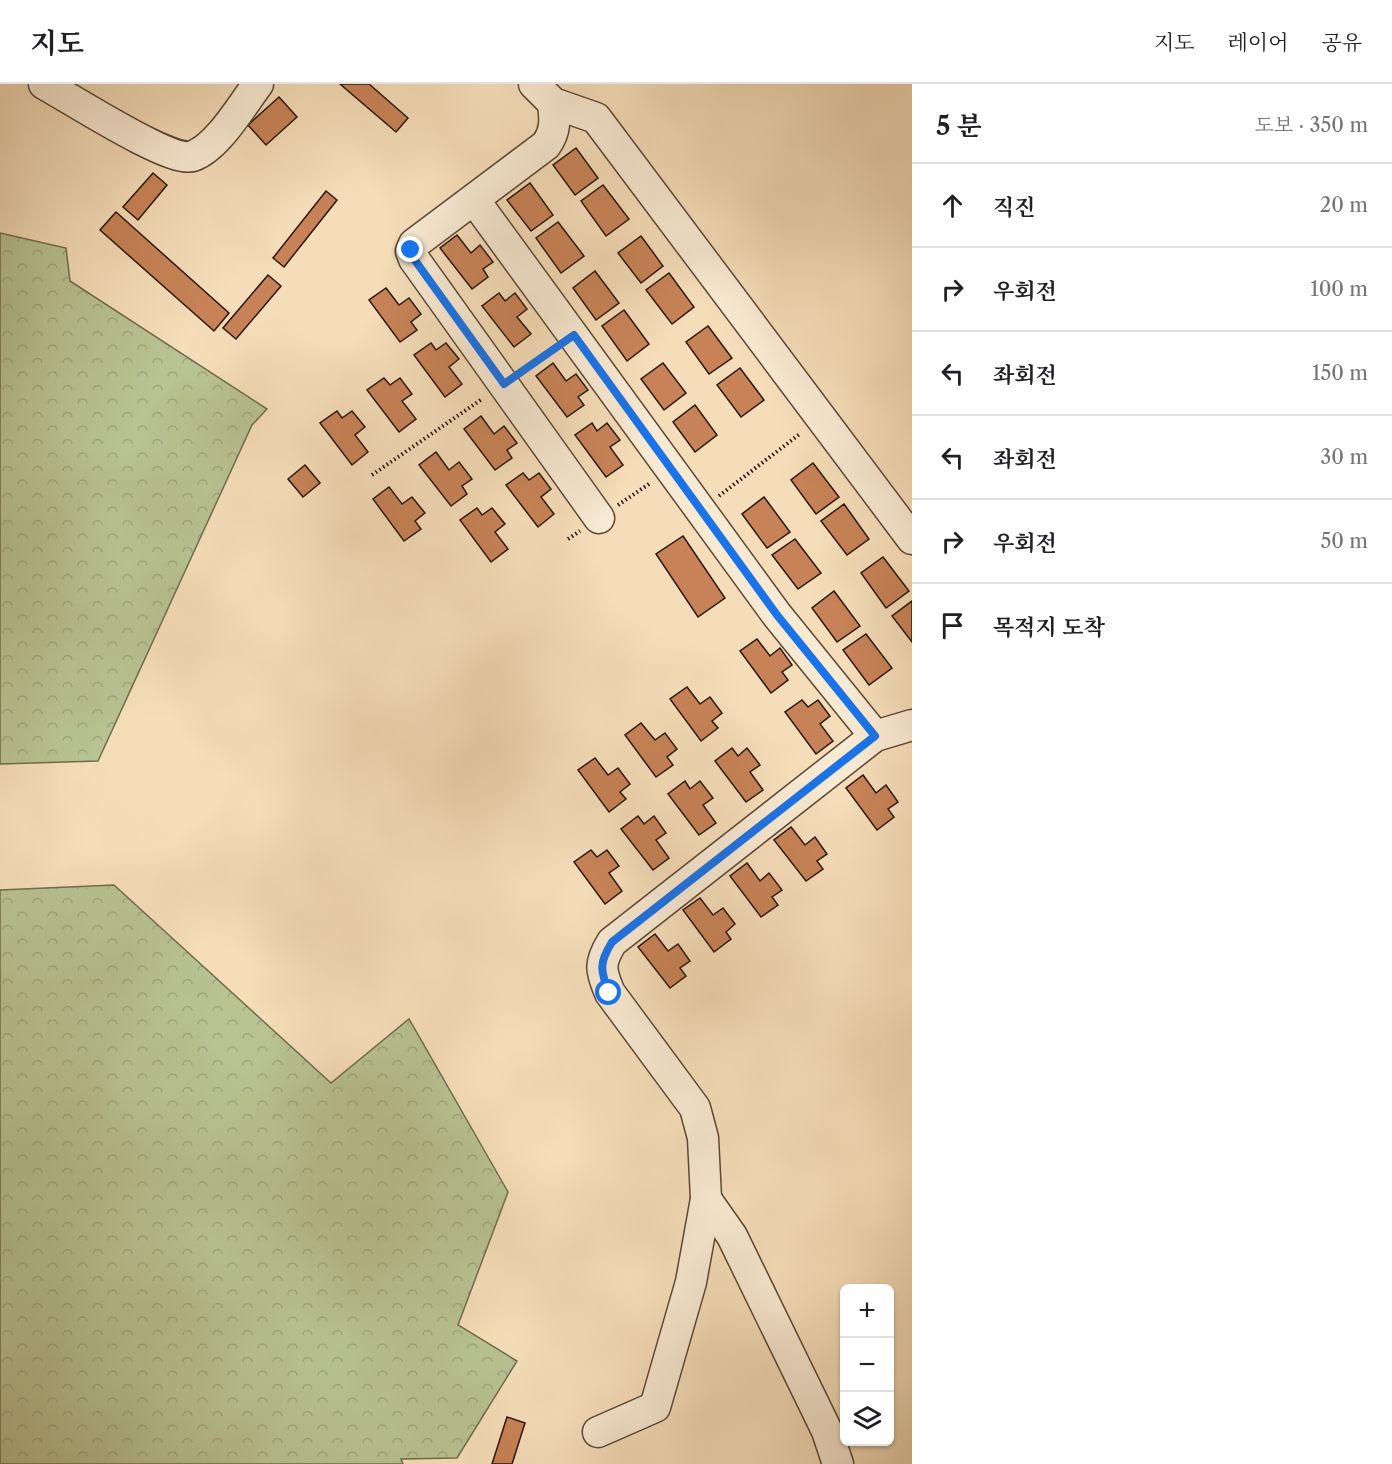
<!DOCTYPE html>
<html lang="ko">
<meta charset="utf-8">
<style>
:root{--surface:#fff;--page:#f6f6f6;--text:#202124;--muted:#757577;--line:#e0e0e0}
body{margin:0;font-family:"Libre Caslon Text","Noto Serif KR",serif;background:var(--page);color:var(--text)}
.controls{position:absolute;right:18px;bottom:18px;display:grid;overflow:hidden;border-radius:9px;box-shadow:0 2px 4px #0004}
.controls button{width:54px;height:54px;display:grid;place-items:center;padding:0;border:0;border-bottom:2px solid var(--line);background:var(--surface);color:var(--text);font:30px sans-serif}
.stop{position:absolute;width:18px;height:18px;margin:-14px;border:4px solid #1a73e8;border-radius:50%;background:#fff}
.stop.end{background:#1a73e8;border-color:#fff;box-shadow:0 2px 6px #0008}
.list{margin:0;padding:0;list-style:none}
h2{display:flex;justify-content:space-between;align-items:center;height:78px;margin:0;padding:0 24px;font-size:26px}
h2 small{font-size:20px;font-weight:400;color:var(--muted)}
.list li{display:grid;grid-template-columns:39px 1fr auto;gap:18px;align-items:center;box-sizing:border-box;height:84px;padding:0 24px;border-top:2px solid var(--line)}
.list b{display:block;font-size:22px;white-space:nowrap}
.list em{font-size:20px;font-style:normal;color:var(--muted)}
.icon{flex:none;width:33px;height:33px;fill:none;stroke:currentColor;stroke-width:2;stroke-linecap:round;stroke-linejoin:round}
.map{position:relative;flex:none;width:912px;height:1380px;overflow:hidden}
header{display:flex;align-items:center;gap:36px;box-sizing:border-box;height:84px;padding:0 30px;background:var(--surface);border-bottom:2px solid var(--line)}
header strong{font-size:28px}
nav{display:flex;gap:33px;margin-inline-start:auto;font-size:21px}
main{display:flex}
aside{flex:1;background:var(--surface)}
.map>svg:first-child{display:block}
.forest{fill:url(#forest-crowns);stroke:#706c4e;stroke-width:1.5}
.building{fill:#c78357;stroke:#29150a;stroke-width:1.5}
.lines{fill:none;stroke-linecap:round;stroke-linejoin:round}
.minor-casing{stroke:#5c4736;stroke-width:33}
.path{stroke:#29150a;stroke-width:4;stroke-dasharray:1.5 3;stroke-linecap:butt}
.minor{stroke:#f8e9d2;stroke-width:30}
.route{stroke:#1a73e8;stroke-width:8}
</style>
<header>
<strong>지도</strong>
<nav><a>지도</a><a>레이어</a><a>공유</a></nav>
</header>
<main>
<div class="map">
<svg width="912" height="1380" viewBox="0 0 912 1380">
<defs>
<pattern id="forest-crowns" width="20" height="18" patternUnits="userSpaceOnUse" patternTransform="scale(1.5)"><rect width="20" height="18" fill="#b8c292"/><path d="M2 6a3 3 0 1 1 6 0M12 15a3 3 0 1 1 6 0" fill="none" stroke="#9ea67d"/></pattern>
</defs>
<rect width="100%" height="100%" fill="#f5ddb9"/>
<filter id="stains"><feTurbulence type="fractalNoise" baseFrequency=".00333" numOctaves="4"/><feColorMatrix values="0 0 0 0 .2 0 0 0 0 .09 0 0 0 0 .02 0 0 0 .5 -.17"/></filter>
<radialGradient id="worn" r=".72"><stop offset=".6" stop-color="#630" stop-opacity="0"/><stop offset="1" stop-color="#630" stop-opacity=".3"/></radialGradient>
<g class="forest">
<path d="M 0,149 L 66,164 L 70,197 L 267,325 L 252,341 L 98,677 L 0,680 Z"/>
<path d="M 114,801 L 331,999 L 409,935 L 508,1108 L 458,1241 L 517,1277 L 457,1374 L 401,1375 L 403,1380 L 0,1380 L 0,806 Z"/>
</g>
<g class="building">
<path d="M 340,0 L 369,0 L 408,34 L 396,48 Z"/>
<path d="M 279,13 L 297,33 L 266,61 L 248,41 Z"/>
<path d="M 576,64 L 598,94 L 575,111 L 553,81 Z"/>
<path d="M 153,89 L 167,101 L 138,136 L 123,123 Z"/>
<path d="M 530,99 L 553,131 L 531,147 L 507,116 Z"/>
<path d="M 603,101 L 629,135 L 606,152 L 581,117 Z"/>
<path d="M 326,107 L 337,116 L 284,183 L 273,174 Z"/>
<path d="M 116,128 L 229,229 L 214,247 L 100,146 Z"/>
<path d="M 558,138 L 584,172 L 561,189 L 536,154 Z"/>
<path d="M 457,151 L 471,169 L 480,161 L 493,178 L 483,185 L 488,193 L 472,205 L 440,164 Z"/>
<path d="M 641,152 L 663,182 L 641,199 L 618,169 Z"/>
<path d="M 595,187 L 619,219 L 596,236 L 573,204 Z"/>
<path d="M 669,189 L 694,223 L 672,240 L 646,206 Z"/>
<path d="M 268,191 L 281,202 L 236,255 L 223,244 Z"/>
<path d="M 386,204 L 399,221 L 409,214 L 421,230 L 411,238 L 417,246 L 400,258 L 369,216 Z"/>
<path d="M 499,209 L 505,217 L 515,209 L 527,225 L 517,233 L 531,250 L 514,263 L 482,222 Z"/>
<path d="M 624,226 L 649,260 L 627,277 L 602,242 Z"/>
<path d="M 708,242 L 732,274 L 709,290 L 686,258 Z"/>
<path d="M 431,259 L 436,266 L 446,259 L 459,275 L 449,283 L 462,300 L 445,313 L 414,271 Z"/>
<path d="M 553,279 L 566,297 L 576,290 L 588,306 L 578,313 L 584,321 L 567,333 L 536,292 Z"/>
<path d="M 663,279 L 686,309 L 664,326 L 641,295 Z"/>
<path d="M 740,284 L 764,316 L 741,333 L 717,301 Z"/>
<path d="M 384,294 L 390,301 L 400,294 L 412,310 L 402,317 L 416,335 L 399,348 L 367,306 Z"/>
<path d="M 695,321 L 717,351 L 695,368 L 673,338 Z"/>
<path d="M 337,327 L 342,334 L 352,327 L 365,343 L 355,351 L 368,368 L 352,381 L 320,339 Z"/>
<path d="M 481,332 L 494,350 L 504,342 L 517,359 L 507,366 L 512,374 L 495,386 L 464,345 Z"/>
<path d="M 592,339 L 597,347 L 607,339 L 620,356 L 610,363 L 623,381 L 606,393 L 575,351 Z"/>
<path d="M 436,368 L 449,386 L 459,378 L 472,395 L 462,402 L 467,410 L 451,422 L 419,381 Z"/>
<path d="M 813,379 L 839,413 L 816,430 L 791,396 Z"/>
<path d="M 305,381 L 320,399 L 303,413 L 288,395 Z"/>
<path d="M 523,389 L 529,396 L 539,389 L 551,405 L 541,413 L 554,430 L 538,443 L 506,401 Z"/>
<path d="M 389,403 L 402,420 L 412,413 L 425,429 L 415,437 L 421,445 L 404,457 L 373,415 Z"/>
<path d="M 764,413 L 790,448 L 767,464 L 742,430 Z"/>
<path d="M 844,420 L 869,455 L 847,471 L 821,437 Z"/>
<path d="M 477,424 L 482,431 L 492,424 L 505,440 L 495,448 L 508,465 L 491,478 L 460,436 Z"/>
<path d="M 683,452 L 725,514 L 698,533 L 656,470 Z"/>
<path d="M 795,455 L 821,489 L 798,505 L 772,471 Z"/>
<path d="M 883,473 L 909,507 L 886,524 L 861,489 Z"/>
<path d="M 834,507 L 860,542 L 837,558 L 812,524 Z"/>
<path d="M 912,517 L 912,558 L 892,532 Z"/>
<path d="M 866,550 L 892,584 L 869,601 L 843,566 Z"/>
<path d="M 757,555 L 770,572 L 780,564 L 792,581 L 782,588 L 788,596 L 771,609 L 740,567 Z"/>
<path d="M 687,603 L 700,620 L 710,613 L 722,629 L 712,637 L 718,644 L 701,657 L 670,615 Z"/>
<path d="M 802,616 L 808,623 L 818,616 L 830,632 L 820,640 L 833,657 L 816,670 L 785,628 Z"/>
<path d="M 641,639 L 655,656 L 665,649 L 677,665 L 667,673 L 673,681 L 656,693 L 625,651 Z"/>
<path d="M 732,664 L 738,672 L 747,664 L 760,681 L 750,688 L 763,706 L 746,718 L 715,677 Z"/>
<path d="M 595,674 L 608,691 L 618,684 L 630,700 L 620,708 L 626,715 L 609,728 L 578,686 Z"/>
<path d="M 863,691 L 876,709 L 886,701 L 898,718 L 888,725 L 894,733 L 877,746 L 846,704 Z"/>
<path d="M 685,697 L 690,705 L 700,697 L 713,714 L 703,721 L 716,739 L 699,751 L 668,710 Z"/>
<path d="M 638,732 L 644,740 L 654,732 L 666,749 L 656,756 L 669,774 L 653,786 L 621,745 Z"/>
<path d="M 791,743 L 805,761 L 815,753 L 827,770 L 817,777 L 823,785 L 806,797 L 774,756 Z"/>
<path d="M 591,766 L 597,773 L 607,766 L 619,782 L 609,789 L 622,807 L 605,820 L 574,778 Z"/>
<path d="M 747,779 L 760,797 L 769,789 L 782,806 L 772,813 L 778,821 L 761,833 L 730,792 Z"/>
<path d="M 700,814 L 713,831 L 723,824 L 735,840 L 726,848 L 731,855 L 714,868 L 683,826 Z"/>
<path d="M 655,850 L 668,867 L 678,860 L 690,877 L 680,884 L 686,892 L 670,904 L 638,863 Z"/>
<path d="M 507,1333 L 525,1339 L 512,1380 L 492,1380 Z"/>
</g>
<g class="lines">
<defs>
<g id="minor">
<path d="M 44,0 C 70,14 171,80 193,72 C 218,63 242,21 258,0"/>
<path d="M 534,0 L 553,19 L 596,34 L 912,455"/>
<path d="M 553,19 C 555,36 556,47 546,61 L 414,160 L 411,167 L 414,175 L 599,434"/>
<path d="M 475,117 L 777,531 L 875,652"/>
<path d="M 706,1115 L 732,1152 L 827,1347 L 838,1380"/>
<path d="M 598,1348 L 655,1323 L 691,1198 L 706,1115 L 703,1054 L 695,1024 L 610,909 C 600,886 599,879 612,858 L 875,652 L 912,641"/>
</g>
</defs>
<use href="#minor" class="minor-casing"/>
<g class="path">
<path d="M 523,287 L 554,266"/>
<path d="M 372,391 L 482,315"/>
<path d="M 719,412 L 801,349"/>
<path d="M 618,421 L 649,400"/>
<path d="M 568,455 L 580,447"/>
</g>
<use href="#minor" class="minor"/>
</g>
<g class="lines">
<path class="route" d="M 411,166 L 414,175 L 504,300 L 574,251 L 777,531 L 875,652 L 612,858 C 599,879 600,886 609,909"/>
</g>
<rect width="100%" height="100%" filter="url(#stains)"/>
<rect width="100%" height="100%" fill="url(#worn)"/>
</svg>
<div class="controls">
<button>+</button>
<button>−</button>
<button><svg class="icon" aria-label="layers" viewBox="0 0 24 24"><path d="M12 4l9 5-9 5-9-5zM3 14l9 5 9-5"/></svg></button>
</div>
<div class="stop" style="left:609px;top:909px"></div>
<div class="stop end" style="left:411px;top:166px"></div>
</div>
<aside>
<h2>5 분<small>도보 · 350 m</small></h2>
<ul class="list">
<li><svg class="icon" aria-label="ahead" viewBox="0 0 24 24"><path d="M12 20V5M6 11l6-6 6 6"/></svg><div><b>직진</b></div><em>20 m</em></li>
<li><svg class="icon" aria-label="right" viewBox="0 0 24 24"><path d="M7 20v-9h11M14 6l5 5-5 5"/></svg><div><b>우회전</b></div><em>100 m</em></li>
<li><svg class="icon" aria-label="left" viewBox="0 0 24 24"><path d="M17 20v-9H6M10 6l-5 5 5 5"/></svg><div><b>좌회전</b></div><em>150 m</em></li>
<li><svg class="icon" aria-label="left" viewBox="0 0 24 24"><path d="M17 20v-9H6M10 6l-5 5 5 5"/></svg><div><b>좌회전</b></div><em>30 m</em></li>
<li><svg class="icon" aria-label="right" viewBox="0 0 24 24"><path d="M7 20v-9h11M14 6l5 5-5 5"/></svg><div><b>우회전</b></div><em>50 m</em></li>
<li><svg class="icon" aria-label="arrive" viewBox="0 0 24 24"><path d="M6 21V4h12l-3 4 3 4H6"/></svg><div><b>목적지 도착</b></div></li>
</ul>
</aside>
</main>
